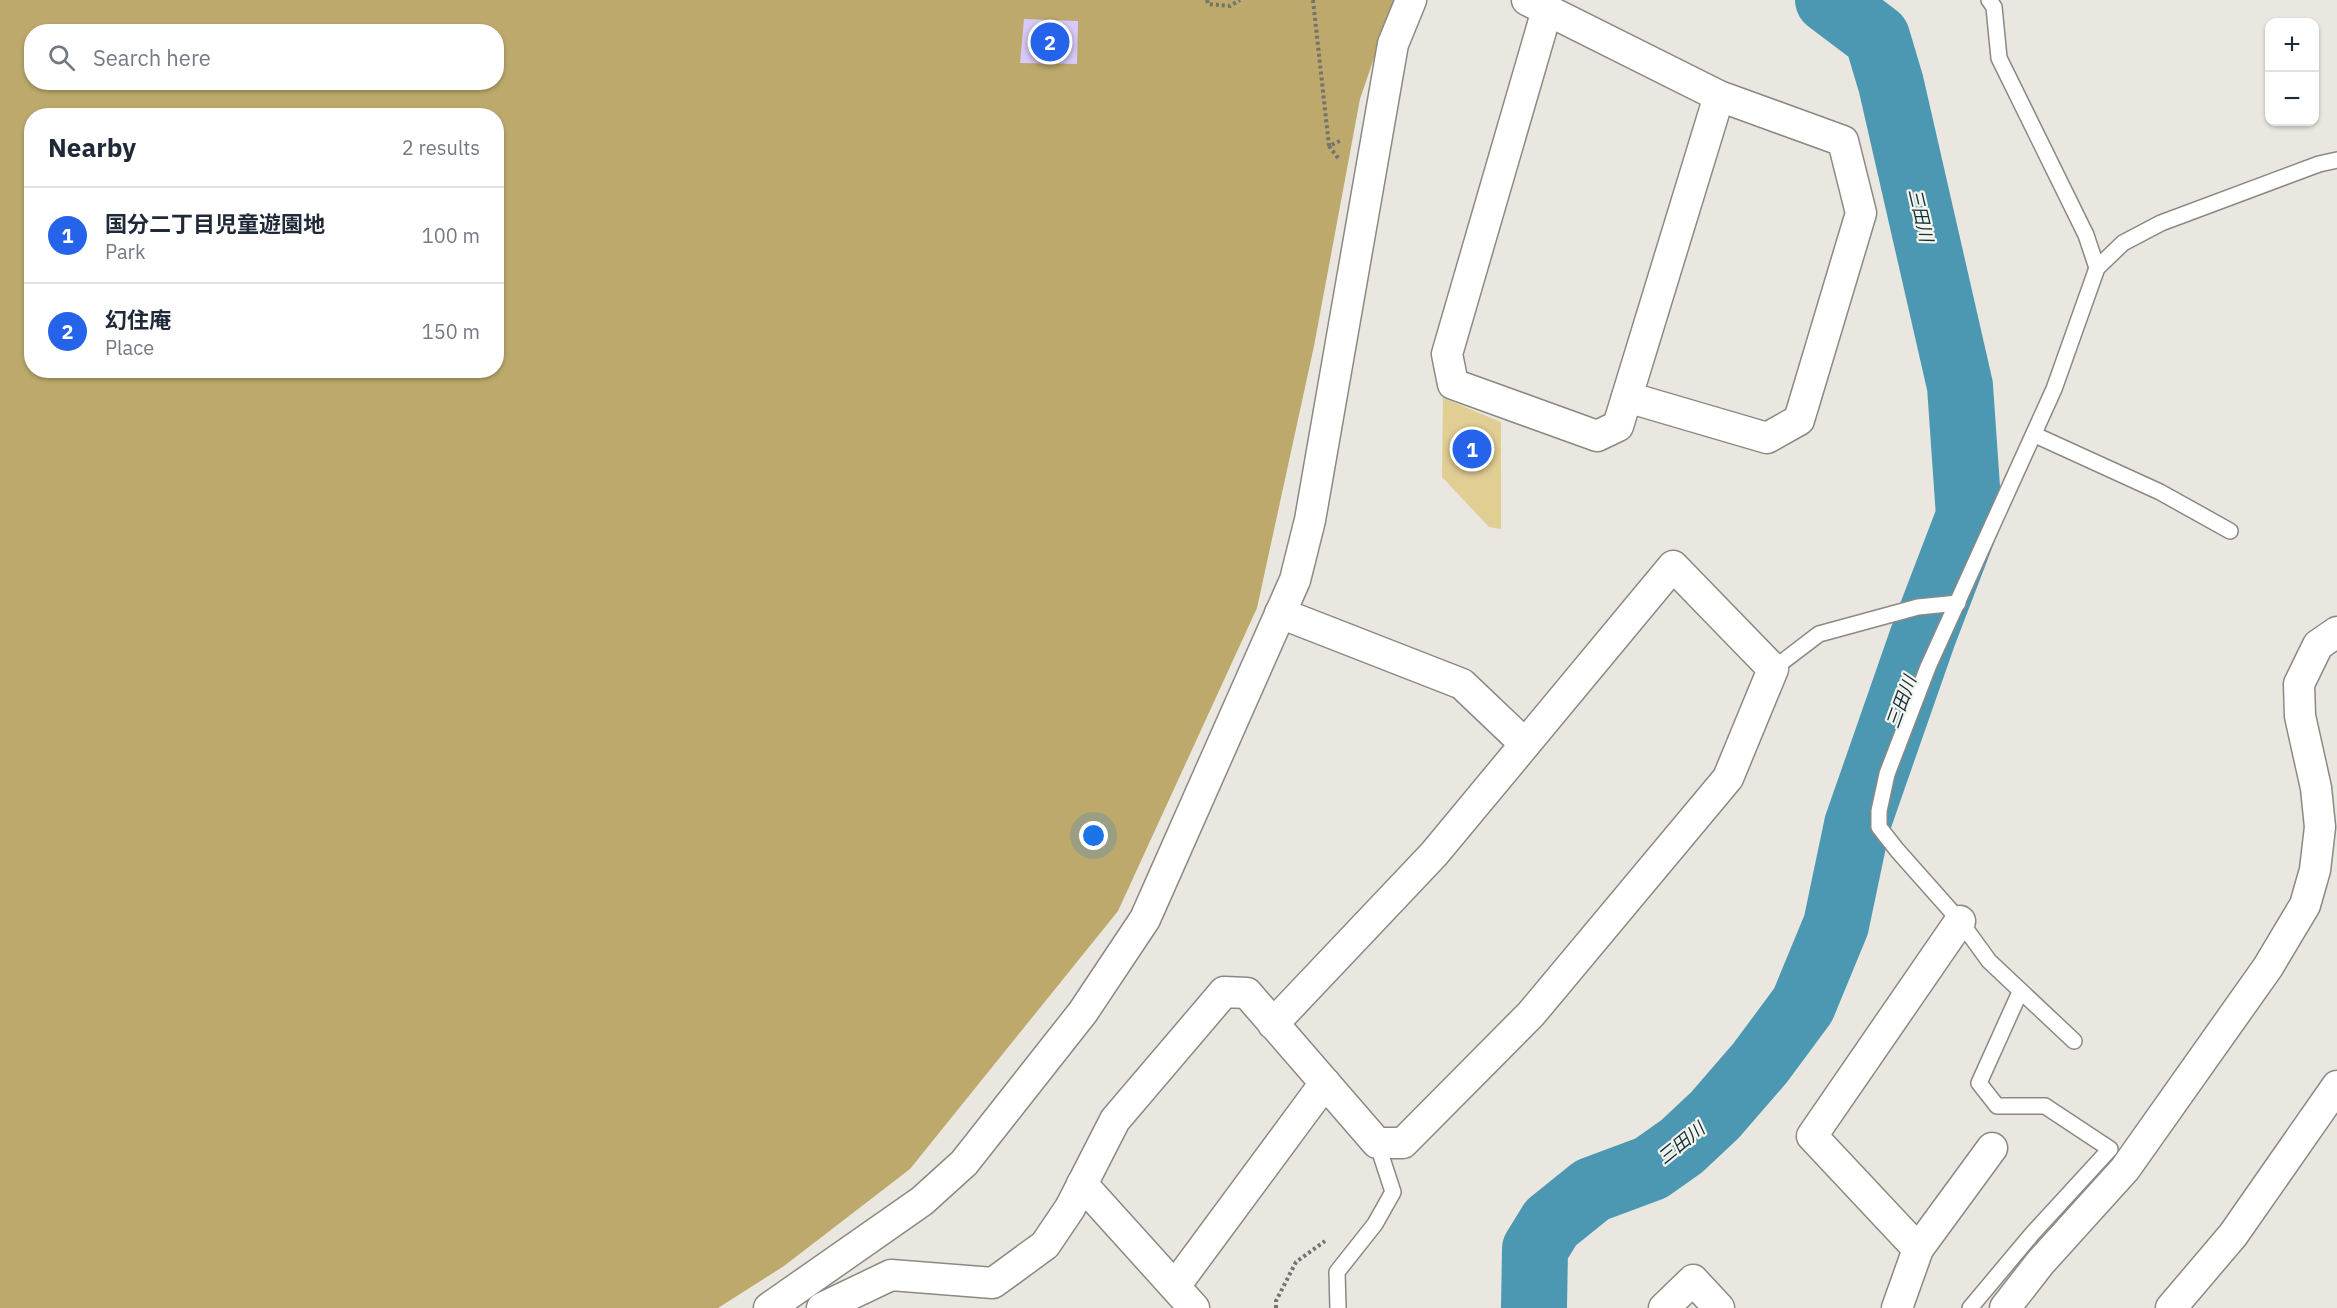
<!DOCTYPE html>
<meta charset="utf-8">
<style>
:root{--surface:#fff;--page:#f6f6f7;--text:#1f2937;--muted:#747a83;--line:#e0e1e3;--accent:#2563eb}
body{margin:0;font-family:"IBM Plex Sans","Noto Sans JP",sans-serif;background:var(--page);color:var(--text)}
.controls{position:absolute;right:18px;top:18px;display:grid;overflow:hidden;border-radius:12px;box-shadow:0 2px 4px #0004}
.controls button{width:54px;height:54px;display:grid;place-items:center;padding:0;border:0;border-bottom:2px solid var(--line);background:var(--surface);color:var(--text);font:30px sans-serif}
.you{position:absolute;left:1094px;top:836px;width:21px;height:21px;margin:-15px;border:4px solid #fff;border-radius:50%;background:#1a73e8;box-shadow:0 0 0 9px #1a73e833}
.badge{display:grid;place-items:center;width:39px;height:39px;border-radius:50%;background:var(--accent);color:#fff;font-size:20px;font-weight:700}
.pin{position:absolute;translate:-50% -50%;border:3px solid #fff;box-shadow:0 2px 6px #0006}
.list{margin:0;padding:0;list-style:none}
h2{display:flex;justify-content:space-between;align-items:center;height:78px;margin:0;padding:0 24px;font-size:26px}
h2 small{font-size:20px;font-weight:400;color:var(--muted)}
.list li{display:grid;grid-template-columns:39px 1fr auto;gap:18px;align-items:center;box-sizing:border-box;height:96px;padding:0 24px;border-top:2px solid var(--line)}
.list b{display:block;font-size:22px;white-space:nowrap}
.list p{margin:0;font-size:20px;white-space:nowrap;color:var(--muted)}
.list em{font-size:20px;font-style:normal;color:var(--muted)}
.icon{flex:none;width:33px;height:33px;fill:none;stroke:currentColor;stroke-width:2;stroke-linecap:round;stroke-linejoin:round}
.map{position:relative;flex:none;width:2337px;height:1308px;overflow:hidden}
.search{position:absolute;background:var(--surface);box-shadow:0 2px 4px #0004;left:24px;top:24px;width:480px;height:66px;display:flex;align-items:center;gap:15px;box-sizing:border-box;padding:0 21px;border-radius:24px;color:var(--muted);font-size:22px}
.panel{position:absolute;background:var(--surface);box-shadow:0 2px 4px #0004;left:24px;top:108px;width:480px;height:270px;border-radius:24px}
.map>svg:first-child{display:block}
.green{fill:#e0ce93}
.forest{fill:#bca96b;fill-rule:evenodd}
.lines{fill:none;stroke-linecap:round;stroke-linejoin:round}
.river{stroke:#4c98b2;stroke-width:66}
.building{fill:#d8cafa}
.service-casing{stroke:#8c8983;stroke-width:18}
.minor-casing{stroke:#8c8983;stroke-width:33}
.path{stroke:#74736e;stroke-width:4;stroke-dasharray:3 3;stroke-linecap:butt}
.service{stroke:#fff;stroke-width:15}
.minor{stroke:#fff;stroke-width:30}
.labels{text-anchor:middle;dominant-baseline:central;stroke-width:4.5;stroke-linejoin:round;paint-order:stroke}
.water-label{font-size:18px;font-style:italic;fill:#0d313d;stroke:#f6f4ec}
</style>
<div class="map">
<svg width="2337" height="1308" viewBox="0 0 2337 1308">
<rect width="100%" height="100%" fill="#e9e7df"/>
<path class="green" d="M 1443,398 L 1501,422 L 1501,529 L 1489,527 L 1442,477 Z"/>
<path class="forest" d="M 0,0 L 1394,0 L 1360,99 L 1314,346 L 1257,608 L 1118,911 L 910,1169 L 784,1266 L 718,1308 L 0,1308 ZM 32,32 L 496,32 L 496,82 L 32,82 ZM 32,116 L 496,116 L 496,370 L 32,370 Z"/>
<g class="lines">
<path class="river" d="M 1534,1308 L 1535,1249 L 1551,1223 L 1592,1190 L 1651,1168 L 1682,1146 L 1715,1115 L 1760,1063 L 1803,1005 L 1836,925 L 1857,825 L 1923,636 L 1969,516 L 1960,386 L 1891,84 L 1877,37 L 1828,0"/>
</g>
<path class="building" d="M 1024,19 L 1078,21 L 1077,64 L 1020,63 Z"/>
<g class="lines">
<defs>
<g id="service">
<path d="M 1989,0 L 1994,7 L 1999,58 L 2086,235 L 2097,268"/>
<path d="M 2035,435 L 2160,492 L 2230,531"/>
<path d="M 1773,669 L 1819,634 L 1918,607 L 1958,603"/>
<path d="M 2074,1041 L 1989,961 L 1960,921 L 1897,850 L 1879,827 L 1879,811 L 1887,774 L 1928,667 L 2054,389 L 2097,268 L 2123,243 L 2161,223 L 2319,164 L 2337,160"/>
<path d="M 1338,1308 L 1337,1272 L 1375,1224 L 1393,1192 L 1377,1143"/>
<path d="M 1970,1308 L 2032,1234 L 2110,1149 L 2045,1106 L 1997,1106 L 1979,1083 L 2020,992"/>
</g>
<g id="minor">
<path d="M 1527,0 L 1719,96 L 1843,141 L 1861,213 L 1799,420 L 1767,438 L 1627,397"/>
<path d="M 1547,10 L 1447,354 L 1453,384 L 1597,436 L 1618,426 L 1719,96"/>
<path d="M 1280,613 L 1462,684 L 1525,744"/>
<path d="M 1082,1184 L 1194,1308"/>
<path d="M 1918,1249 L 1812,1136 L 1960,921"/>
<path d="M 1175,1286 L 1325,1083"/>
<path d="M 769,1308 L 922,1201 L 964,1163 L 1083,1012 L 1145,919 L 1295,580 L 1310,520 L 1393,44 L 1411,0"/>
<path d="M 822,1308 L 891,1275 L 993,1283 L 1045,1245 L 1070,1208 L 1115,1120 L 1224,992 L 1247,993 L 1377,1143 L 1403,1143 L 1531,1014 L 1728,778 L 1773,669 L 1673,566 L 1434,854 L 1273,1024"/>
<path d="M 1664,1308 L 1693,1280 L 1719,1308"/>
<path d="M 1897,1308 L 1918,1249 L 1992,1148"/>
<path d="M 2005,1308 L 2040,1263 L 2125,1169 L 2268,967 L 2305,905 L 2315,870 L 2320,827 L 2316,788 L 2300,716 L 2299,684 L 2318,645 L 2337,632"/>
<path d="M 2171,1308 L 2233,1235 L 2337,1086"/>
</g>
</defs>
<use href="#service" class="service-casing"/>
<use href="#minor" class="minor-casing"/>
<g class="path">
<path d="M 1207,0 L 1208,4 L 1230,6 L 1240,0"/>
<path d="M 1313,0 L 1329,146"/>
<path d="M 1338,158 L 1329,146 L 1342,140"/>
<path d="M 1276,1308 L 1276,1301 L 1296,1262 L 1325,1241"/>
</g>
<use href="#service" class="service"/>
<use href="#minor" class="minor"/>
</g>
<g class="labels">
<g class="water-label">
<text transform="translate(1921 215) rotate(77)">三田川</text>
<text transform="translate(1901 702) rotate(-70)">三田川</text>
<text transform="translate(1681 1143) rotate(-39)">三田川</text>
</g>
</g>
</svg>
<div class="controls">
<button>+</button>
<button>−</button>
</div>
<div class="you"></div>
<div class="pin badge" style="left:1472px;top:449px">1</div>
<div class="pin badge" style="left:1050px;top:42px">2</div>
<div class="search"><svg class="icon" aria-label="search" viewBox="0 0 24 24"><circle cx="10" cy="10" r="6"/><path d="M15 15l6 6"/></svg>Search here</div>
<section class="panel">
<h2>Nearby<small>2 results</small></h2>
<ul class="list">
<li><span class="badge">1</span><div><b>国分二丁目児童遊園地</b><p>Park</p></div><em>100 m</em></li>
<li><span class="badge">2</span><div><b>幻住庵</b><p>Place</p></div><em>150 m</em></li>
</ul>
</section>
</div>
